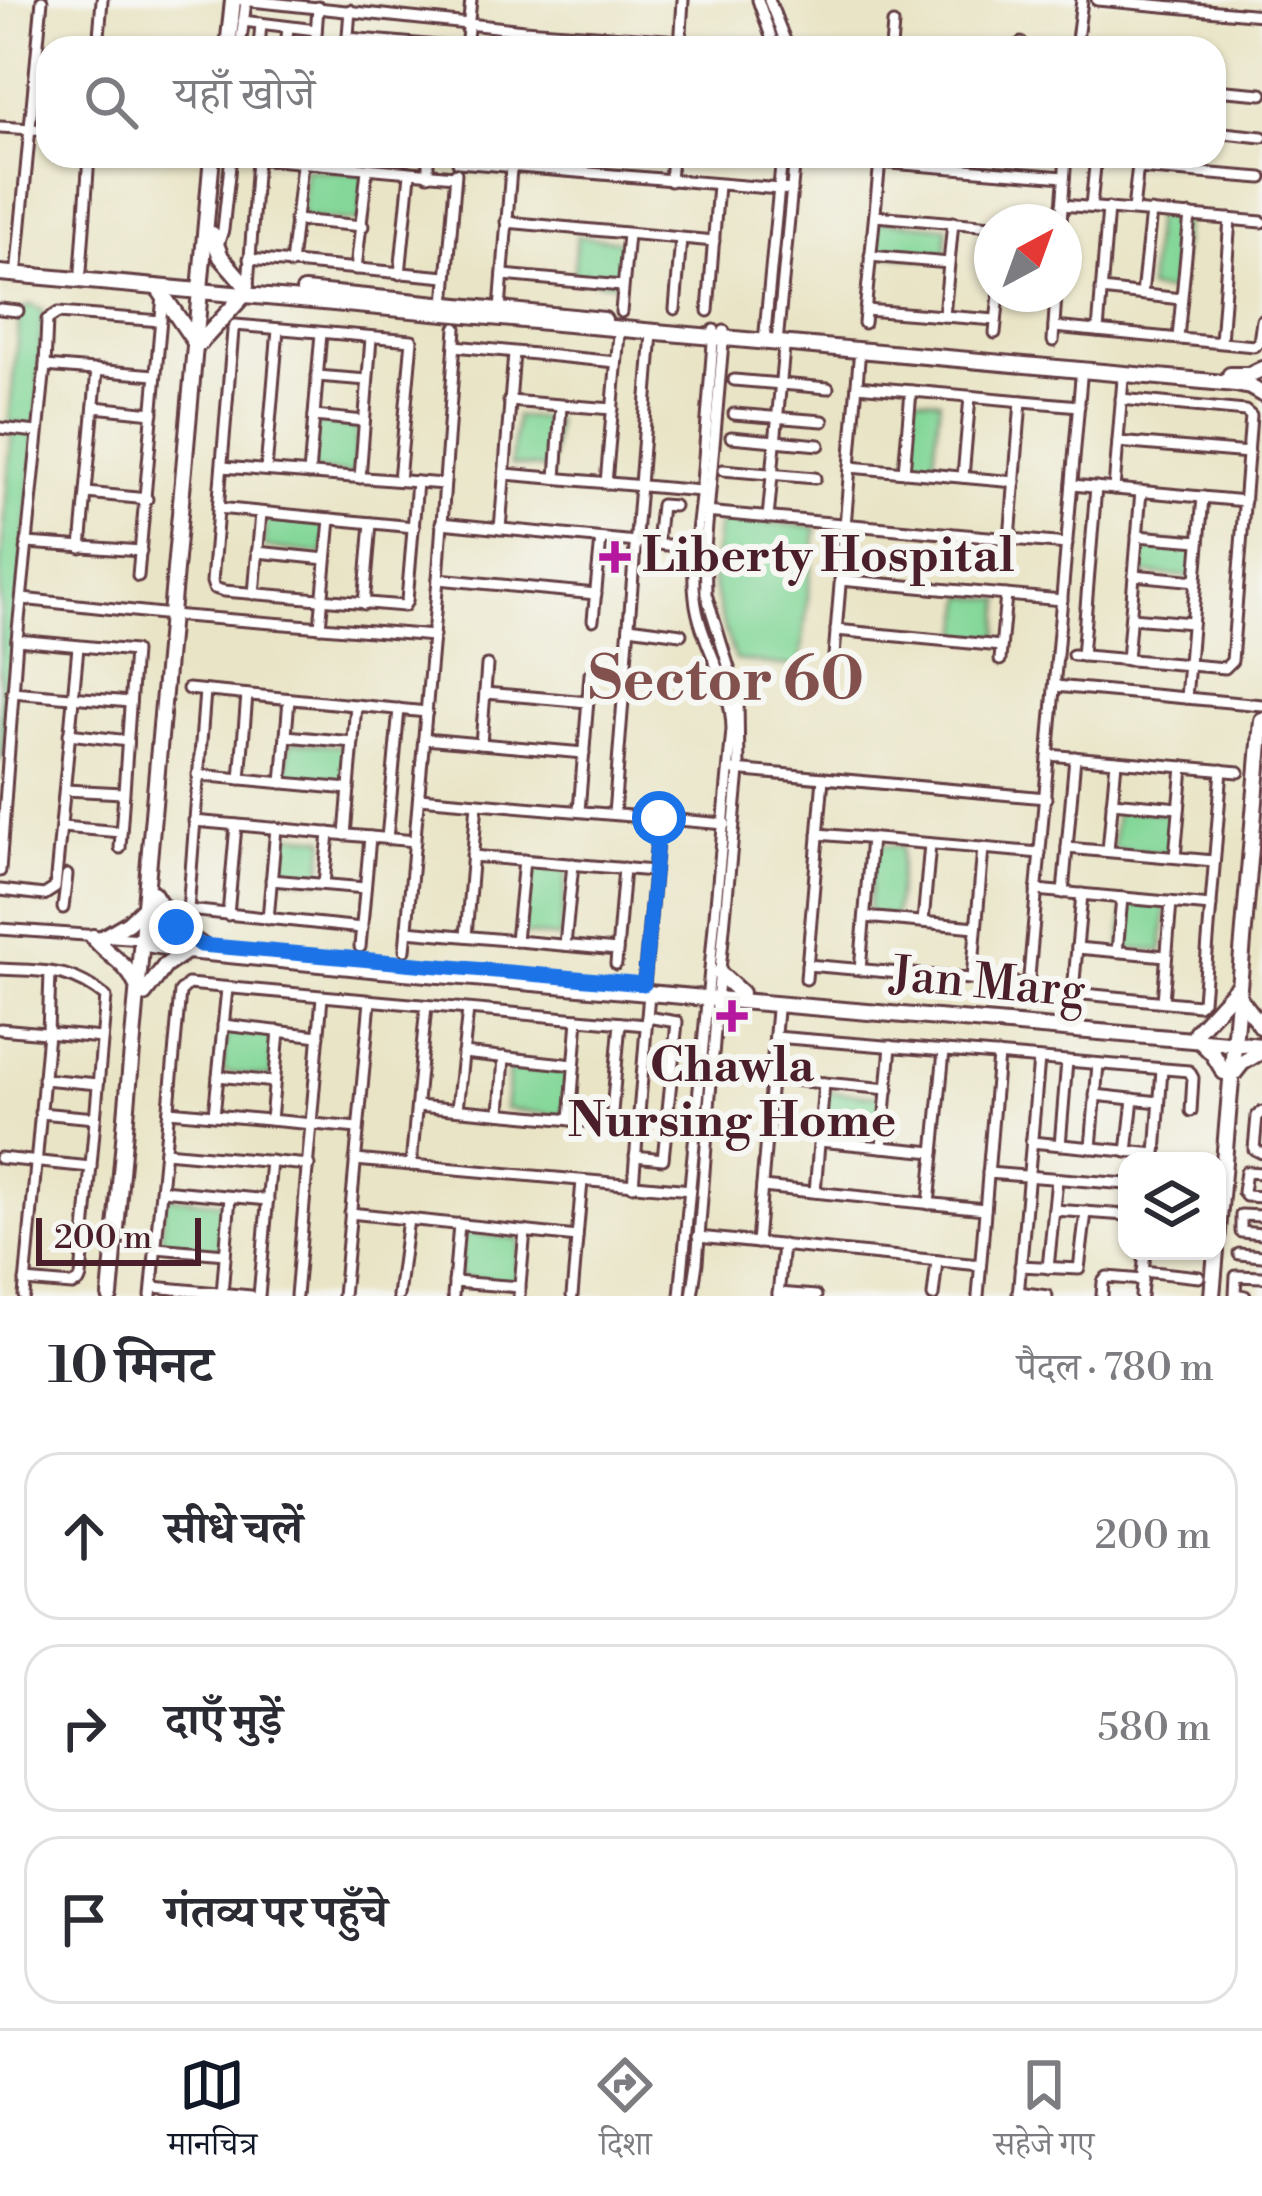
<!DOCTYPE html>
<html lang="hi">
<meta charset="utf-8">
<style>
:root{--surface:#fff;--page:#f7f7f7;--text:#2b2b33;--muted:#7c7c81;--line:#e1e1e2;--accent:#111827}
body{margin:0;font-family:"Libre Bodoni","Noto Serif Devanagari",serif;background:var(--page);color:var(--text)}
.controls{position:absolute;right:36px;bottom:36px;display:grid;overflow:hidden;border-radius:24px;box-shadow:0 3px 9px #0004}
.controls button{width:108px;height:108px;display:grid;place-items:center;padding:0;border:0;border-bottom:3px solid var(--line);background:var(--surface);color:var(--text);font:60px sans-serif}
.compass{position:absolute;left:974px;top:204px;width:108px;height:108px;border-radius:50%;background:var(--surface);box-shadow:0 3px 9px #0004;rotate:41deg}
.scale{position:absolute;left:36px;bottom:30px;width:165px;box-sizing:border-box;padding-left:12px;border:6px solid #4a1f2b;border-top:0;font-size:33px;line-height:42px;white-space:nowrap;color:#4a1f2b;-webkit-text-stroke:9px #f6f6f2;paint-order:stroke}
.stop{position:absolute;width:36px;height:36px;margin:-27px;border:9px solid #1a73e8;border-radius:50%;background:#fff}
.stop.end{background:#1a73e8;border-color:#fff;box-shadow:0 3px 12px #0008}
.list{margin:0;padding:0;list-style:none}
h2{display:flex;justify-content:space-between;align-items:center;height:156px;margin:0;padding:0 48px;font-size:51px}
h2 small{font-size:39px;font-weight:400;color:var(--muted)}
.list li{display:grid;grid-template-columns:78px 1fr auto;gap:36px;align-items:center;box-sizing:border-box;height:168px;margin:0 24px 24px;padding:0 24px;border:3px solid var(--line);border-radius:36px}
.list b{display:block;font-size:45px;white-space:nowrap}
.list em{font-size:39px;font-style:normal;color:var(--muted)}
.icon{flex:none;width:66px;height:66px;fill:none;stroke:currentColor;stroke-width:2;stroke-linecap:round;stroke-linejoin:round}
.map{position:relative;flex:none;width:1262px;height:1296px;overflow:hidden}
.search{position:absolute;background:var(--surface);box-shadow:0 3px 9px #0004;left:36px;right:36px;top:36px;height:132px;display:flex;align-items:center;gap:30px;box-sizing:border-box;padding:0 42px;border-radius:36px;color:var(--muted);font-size:45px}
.sheet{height:732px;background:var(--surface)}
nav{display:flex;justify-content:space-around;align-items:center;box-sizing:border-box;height:168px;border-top:3px solid var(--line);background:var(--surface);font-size:33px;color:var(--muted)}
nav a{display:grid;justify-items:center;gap:6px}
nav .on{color:var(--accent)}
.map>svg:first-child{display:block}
.green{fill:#84d799;stroke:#677b62;stroke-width:3}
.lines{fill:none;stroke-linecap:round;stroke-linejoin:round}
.minor-casing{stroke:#623d42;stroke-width:15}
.major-casing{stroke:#623d42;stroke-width:20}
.minor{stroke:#fff;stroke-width:9}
.major{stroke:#fff;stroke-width:14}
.route{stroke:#1a73e8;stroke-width:15}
.poi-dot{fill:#b5179e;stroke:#f6f6f2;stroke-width:4.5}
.labels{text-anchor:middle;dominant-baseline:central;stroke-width:12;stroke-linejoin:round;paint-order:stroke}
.poi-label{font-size:48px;font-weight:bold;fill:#4a1f2b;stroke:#f6f6f2;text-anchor:start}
.street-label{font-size:48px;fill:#4a1f2b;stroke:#f6f6f2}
.district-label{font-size:60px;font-weight:bold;fill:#82504d;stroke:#f6f6f2}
</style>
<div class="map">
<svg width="1262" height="1296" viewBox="0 0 1262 1296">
<rect width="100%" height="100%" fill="#f6f6f2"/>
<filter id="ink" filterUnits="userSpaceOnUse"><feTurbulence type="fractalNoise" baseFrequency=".00833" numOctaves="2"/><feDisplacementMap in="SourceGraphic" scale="24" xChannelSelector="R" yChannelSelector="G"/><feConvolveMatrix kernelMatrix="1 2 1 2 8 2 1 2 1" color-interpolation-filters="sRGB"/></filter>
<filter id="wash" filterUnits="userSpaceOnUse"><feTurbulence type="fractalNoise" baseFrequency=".004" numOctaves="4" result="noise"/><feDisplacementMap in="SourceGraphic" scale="48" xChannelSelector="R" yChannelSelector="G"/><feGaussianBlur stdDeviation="2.7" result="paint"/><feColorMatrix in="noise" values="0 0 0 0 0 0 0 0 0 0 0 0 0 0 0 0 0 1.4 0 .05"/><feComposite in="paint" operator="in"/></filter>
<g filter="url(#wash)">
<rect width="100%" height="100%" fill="#e9e4c5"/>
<g class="green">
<path d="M 305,169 L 364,174 L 360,222 L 301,217 Z"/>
<path d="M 1155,215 L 1185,218 L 1178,292 L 1148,289 Z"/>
<path d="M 877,221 L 947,227 L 945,261 L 875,254 Z"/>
<path d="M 577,236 L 623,241 L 619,284 L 573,279 Z"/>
<path d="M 31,305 L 42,310 L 37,425 L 9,422 L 20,310 Z"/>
<path d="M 915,397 L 940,400 L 933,470 L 908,467 Z"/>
<path d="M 516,416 L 556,420 L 551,469 L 511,465 Z"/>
<path d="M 317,423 L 357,427 L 353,474 L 312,470 Z"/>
<path d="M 12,431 L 36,433 L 4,755 L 0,760 L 0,572 Z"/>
<path d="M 267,517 L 327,524 L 323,554 L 264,547 Z"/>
<path d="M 725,520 L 816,527 L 800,667 L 735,660 L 721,618 L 713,582 L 718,527 Z"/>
<path d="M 1141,540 L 1196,545 L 1193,577 L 1138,573 Z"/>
<path d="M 965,596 L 1002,600 L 998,641 L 960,637 Z"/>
<path d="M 290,742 L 349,747 L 346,785 L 286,780 Z"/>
<path d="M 1116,809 L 1175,814 L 1172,854 L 1113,849 Z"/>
<path d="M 281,834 L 325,838 L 321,880 L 278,876 Z"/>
<path d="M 875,844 L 902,847 L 895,916 L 868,913 Z"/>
<path d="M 529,865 L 567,869 L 560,938 L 522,934 Z"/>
<path d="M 1124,901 L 1166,904 L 1162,951 L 1121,948 Z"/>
<path d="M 227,1031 L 275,1036 L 271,1077 L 223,1072 Z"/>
<path d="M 510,1064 L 569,1071 L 565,1116 L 505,1109 Z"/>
<path d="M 826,1091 L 882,1096 L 878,1142 L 822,1137 Z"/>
<path d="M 165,1197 L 226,1203 L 221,1251 L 161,1244 Z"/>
<path d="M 463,1233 L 520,1239 L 515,1283 L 459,1277 Z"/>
</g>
</g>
<g filter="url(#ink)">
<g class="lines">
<defs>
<g id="minor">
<path d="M 242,0 L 524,30 L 680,41"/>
<path d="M 758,0 L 775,48"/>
<path d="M 769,0 L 788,48"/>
<path d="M 1097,0 L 1262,15"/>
<path d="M 243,21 L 316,30"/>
<path d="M 348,38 L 461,48"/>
<path d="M 98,48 L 102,0"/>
<path d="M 240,48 L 246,1"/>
<path d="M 259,48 L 261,23"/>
<path d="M 286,48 L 288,27"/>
<path d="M 315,48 L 318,7"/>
<path d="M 347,48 L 350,10"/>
<path d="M 466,48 L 471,0"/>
<path d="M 680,48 L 683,0"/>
<path d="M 891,48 L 893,24"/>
<path d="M 1021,48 L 1021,43"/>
<path d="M 1076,48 L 1082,0"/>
<path d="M 1214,90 L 1262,94"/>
<path d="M 0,127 L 48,130"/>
<path d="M 1214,132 L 1262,137"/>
<path d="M 803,156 L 1064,177"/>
<path d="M 458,162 L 792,190"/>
<path d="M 1138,168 L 1262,178"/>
<path d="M 428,175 L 428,156"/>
<path d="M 670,181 L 672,156"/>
<path d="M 1062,205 L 1262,222"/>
<path d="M 1091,206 L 1096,156"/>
<path d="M 1133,210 L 1139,156"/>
<path d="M 875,216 L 992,226"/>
<path d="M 295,220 L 363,226"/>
<path d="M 506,222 L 714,241"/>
<path d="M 1061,222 L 1066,156"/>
<path d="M 217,248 L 223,230 L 231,156 L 455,176"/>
<path d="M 870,256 L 949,263"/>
<path d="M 249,259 L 446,277"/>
<path d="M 291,264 L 303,156"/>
<path d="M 17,266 L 42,0"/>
<path d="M 356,269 L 367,170"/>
<path d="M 81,271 L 89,156"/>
<path d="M 400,274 L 410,174"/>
<path d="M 503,275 L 622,286"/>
<path d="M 248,286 L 257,160"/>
<path d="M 1101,290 L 1181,299"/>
<path d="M 1142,294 L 1151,212"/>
<path d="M 445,304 L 456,173"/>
<path d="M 0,309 L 18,311"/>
<path d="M 500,309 L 512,156"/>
<path d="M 675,309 L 681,239"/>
<path d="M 865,310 L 996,320"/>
<path d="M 708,311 L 718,185"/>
<path d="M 621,312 L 628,234"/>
<path d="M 944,316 L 953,222"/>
<path d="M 864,323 L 880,161"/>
<path d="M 1054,327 L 1254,346 L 1259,342 L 1262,320"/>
<path d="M 1098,331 L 1108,208"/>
<path d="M 995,333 L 999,294"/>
<path d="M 1178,338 L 1190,215"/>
<path d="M 1053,341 L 1056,294"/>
<path d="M 764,342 L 782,156"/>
<path d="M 1221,342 L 1230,219"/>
<path d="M 777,343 L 795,156"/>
<path d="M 455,346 L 616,362"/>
<path d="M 45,366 L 155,375"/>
<path d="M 317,376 L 367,380"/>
<path d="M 734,380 L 828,388"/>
<path d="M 857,386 L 1079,406"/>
<path d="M 509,401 L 613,409"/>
<path d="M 94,407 L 153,413"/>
<path d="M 734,414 L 823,421"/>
<path d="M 314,416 L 364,421"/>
<path d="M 0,428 L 37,432"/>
<path d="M 731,437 L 819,445"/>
<path d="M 1118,442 L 1249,453"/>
<path d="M 222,467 L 444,484"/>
<path d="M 850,467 L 1015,482"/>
<path d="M 266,470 L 278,329"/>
<path d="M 723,470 L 815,478"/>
<path d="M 904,472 L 911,391"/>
<path d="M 309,474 L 321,333"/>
<path d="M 505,474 L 701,491"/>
<path d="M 963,477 L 970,397"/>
<path d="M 360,478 L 371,338"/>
<path d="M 556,478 L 561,406"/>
<path d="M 399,480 L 412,340 L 235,325 L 233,331 L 212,582 L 214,588 L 224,591 L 404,606 L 407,601 L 417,482"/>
<path d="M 606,483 L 619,334"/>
<path d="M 1072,485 L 1245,501"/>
<path d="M 1114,489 L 1123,379"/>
<path d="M 87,493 L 147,499"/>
<path d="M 218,508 L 414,527"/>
<path d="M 705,512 L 1067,544"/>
<path d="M 768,518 L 784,348"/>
<path d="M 441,523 L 698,548"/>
<path d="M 500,529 L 514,353"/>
<path d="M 1137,536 L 1199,541"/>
<path d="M 1010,539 L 1021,401"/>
<path d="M 27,543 L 141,551"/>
<path d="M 657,544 L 661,505 L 674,506"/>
<path d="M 81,548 L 97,370"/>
<path d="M 257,552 L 326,559"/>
<path d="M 1134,575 L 1196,581"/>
<path d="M 138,576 L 163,295"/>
<path d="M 438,579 L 596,594"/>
<path d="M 840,580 L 1062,600"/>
<path d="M 254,594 L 261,513"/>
<path d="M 22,599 L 171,615 L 434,636"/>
<path d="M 364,604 L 371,523"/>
<path d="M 1131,618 L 1192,623"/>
<path d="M 593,620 L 601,539"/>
<path d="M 320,627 L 330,519"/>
<path d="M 629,627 L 681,634"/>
<path d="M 836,630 L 1001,646"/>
<path d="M 17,640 L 134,651 L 120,848"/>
<path d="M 1073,655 L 1225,668 L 1232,661 L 1251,416 L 1245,411 L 1121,399"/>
<path d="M 834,656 L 859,360"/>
<path d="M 1082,656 L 1096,487"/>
<path d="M 1000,660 L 1006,595"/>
<path d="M 1127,660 L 1141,491"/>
<path d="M 1055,686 L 1262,705"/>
<path d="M 188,689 L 427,712"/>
<path d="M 205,691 L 188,910 L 362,928"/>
<path d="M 12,692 L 130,702"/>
<path d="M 485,693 L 588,702"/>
<path d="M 1186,698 L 1203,497"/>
<path d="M 69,734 L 128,741"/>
<path d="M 286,736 L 353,742"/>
<path d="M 424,739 L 584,753"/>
<path d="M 481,744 L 487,665"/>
<path d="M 1049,755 L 1239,772"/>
<path d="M 734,770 L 1046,798"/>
<path d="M 198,775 L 349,789"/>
<path d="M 240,779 L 247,695"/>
<path d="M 282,783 L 289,699"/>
<path d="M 65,790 L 123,793"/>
<path d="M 419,798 L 725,824"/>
<path d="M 1112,802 L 1179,808"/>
<path d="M 579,811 L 590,674"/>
<path d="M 614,814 L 652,333"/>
<path d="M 194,821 L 415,841"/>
<path d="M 62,827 L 121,832"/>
<path d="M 818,834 L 1040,853"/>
<path d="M 345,835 L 356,705"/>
<path d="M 387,839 L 399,709"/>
<path d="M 1067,848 L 1214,861"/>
<path d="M 1108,851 L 1116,761"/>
<path d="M 472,856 L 654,871"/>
<path d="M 1175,857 L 1183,767"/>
<path d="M 0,871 L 17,640 L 45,366 L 47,320 L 58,313 L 161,321"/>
<path d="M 271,880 L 365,888"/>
<path d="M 324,884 L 329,833"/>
<path d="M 0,890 L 44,895 L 55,888 L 78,647"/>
<path d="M 1036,890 L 1211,906"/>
<path d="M 1063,893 L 1075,757"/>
<path d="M 63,908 L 67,875"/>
<path d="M 228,915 L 236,825"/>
<path d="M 865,917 L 976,927"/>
<path d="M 268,919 L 276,828"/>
<path d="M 923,922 L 930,844"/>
<path d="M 0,929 L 142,939"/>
<path d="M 407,931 L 617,950"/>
<path d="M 466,936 L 477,803"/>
<path d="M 516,941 L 524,860"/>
<path d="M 565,945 L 573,864"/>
<path d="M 360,947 L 370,837"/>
<path d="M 1077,948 L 1166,956"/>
<path d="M 405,950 L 438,579 L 456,328"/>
<path d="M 1117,952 L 1122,898"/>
<path d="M 616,964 L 624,868"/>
<path d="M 807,965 L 1028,984"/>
<path d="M 0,969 C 45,972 69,967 106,997 L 81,1277 L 79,1282 L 72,1285 L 25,1281"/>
<path d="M 860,970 L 871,838"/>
<path d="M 806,979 L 823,778"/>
<path d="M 972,979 L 983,848"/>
<path d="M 644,984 L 659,818"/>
<path d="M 1073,993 L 1198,1005 L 1203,1001 L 1222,770"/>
<path d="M 1027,1000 L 1081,378"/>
<path d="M 1163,1001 L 1171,902"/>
<path d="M 1072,1002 L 1082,894"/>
<path d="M 223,1025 L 319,1036"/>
<path d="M 0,1029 L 102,1038"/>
<path d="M 775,1037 L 1189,1071 L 1193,1078 L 1191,1111"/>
<path d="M 463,1053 L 574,1065"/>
<path d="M 218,1076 L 274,1082"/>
<path d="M 771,1078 L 888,1089"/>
<path d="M 43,1079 L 98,1084"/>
<path d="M 1095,1095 L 1159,1102"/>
<path d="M 417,1106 L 638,1126"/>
<path d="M 457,1109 L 468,1010"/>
<path d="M 169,1111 L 358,1128"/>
<path d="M 1262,1112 L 1257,1116 L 1254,1149 L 1262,1153"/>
<path d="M 40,1113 L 95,1118"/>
<path d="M 500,1113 L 504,1057"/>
<path d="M 214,1115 L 227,989"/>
<path d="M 271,1120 L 279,1031"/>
<path d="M 570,1120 L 578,1019"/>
<path d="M 611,1123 L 620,1023"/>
<path d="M 819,1141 L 934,1152"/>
<path d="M 1031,1142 L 1156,1154 L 1162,1069"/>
<path d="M 1060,1145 L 1067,1061"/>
<path d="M 882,1147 L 891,1046"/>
<path d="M 1091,1148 L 1098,1064"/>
<path d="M 165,1152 L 309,1165"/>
<path d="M 1127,1152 L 1133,1099"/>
<path d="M 635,1156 L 663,1159 L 677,1022 L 647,1017"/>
<path d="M 0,1158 L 91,1167"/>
<path d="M 355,1160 L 691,1190"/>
<path d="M 411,1165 L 426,1006"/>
<path d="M 988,1173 L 1127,1184"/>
<path d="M 1262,1173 L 1246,1172 L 1243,1192 L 1246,1196 L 1262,1197"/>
<path d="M 633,1186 L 649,993"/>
<path d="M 762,1187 L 985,1209"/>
<path d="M 162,1190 L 268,1200"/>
<path d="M 815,1192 L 824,1083"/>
<path d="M 929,1204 L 944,1051"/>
<path d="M 1054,1210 L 1127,1215"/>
<path d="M 350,1213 L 577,1237"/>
<path d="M 1262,1216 L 1241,1215 L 1241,1232 L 1262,1234"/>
<path d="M 698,1237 L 980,1265"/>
<path d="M 757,1243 L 777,1010"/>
<path d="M 156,1248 L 225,1254"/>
<path d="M 1239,1254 L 1262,1256"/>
<path d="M 1020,1266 L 1079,1269 L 1086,1212"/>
<path d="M 1048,1268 L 1057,1179"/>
<path d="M 1143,1271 L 1199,1277"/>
<path d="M 454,1282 L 520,1287"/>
<path d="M 153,1287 L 251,1296"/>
<path d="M 1018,1292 L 1047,1296"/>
<path d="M 778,1293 L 816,1296"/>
<path d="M 222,1294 L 230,1197"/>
<path d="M 24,1296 L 48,1033 L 50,973"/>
<path d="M 151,1296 L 180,992 L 188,984 L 646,1025"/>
<path d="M 259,1296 L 271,1161"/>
<path d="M 296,1296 L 322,997"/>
<path d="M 343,1296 L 370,1001"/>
<path d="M 398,1296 L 408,1219"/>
<path d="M 453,1296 L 459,1224"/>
<path d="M 519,1296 L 525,1231"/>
<path d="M 572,1296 L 582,1181"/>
<path d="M 680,1296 L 732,730 C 732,682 700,644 695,598 C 691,564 698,529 701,496 C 705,441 710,386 714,330"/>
<path d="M 692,1296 L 697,1263 L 718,991 L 739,771 L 738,697 L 706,594 L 705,548 L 724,331"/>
<path d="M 778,1296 L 783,1245"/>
<path d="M 933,1296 L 937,1261"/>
<path d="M 978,1296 L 998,1055"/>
<path d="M 1018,1296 L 1039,1059"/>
<path d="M 1102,1296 L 1103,1282 L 1107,1277 L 1143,1280"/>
<path d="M 1141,1296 L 1145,1251"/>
<path d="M 1245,1296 L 1235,1294 L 1236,1276 L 1262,1277"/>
</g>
<g id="major">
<path d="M 228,48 L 233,0"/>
<path d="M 212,234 L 221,257 L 246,286"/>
<path d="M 0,273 L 1236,384 L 1250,387 L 1262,394"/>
<path d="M 158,288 L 194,341"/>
<path d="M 304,291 L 604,320"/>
<path d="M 200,343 L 244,295"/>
<path d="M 1230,375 L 1249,375 L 1262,369"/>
<path d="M 153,893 L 175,927 L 201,945"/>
<path d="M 93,937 C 107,955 126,962 136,984"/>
<path d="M 102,938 L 128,923 L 145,907"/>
<path d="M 141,943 L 187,951 L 381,970 L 1262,1046"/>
<path d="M 719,973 L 741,993"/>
<path d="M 144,994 L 165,966 L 187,951"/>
<path d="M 1238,996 L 1262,1027"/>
<path d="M 1196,1032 L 1239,985"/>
<path d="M 1199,1040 L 1213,1054 L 1224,1072"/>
<path d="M 1231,1077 L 1242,1063 L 1262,1051"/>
<path d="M 1217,1243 L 1262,720"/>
<path d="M 110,1296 L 212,156"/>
<path d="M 1212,1296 L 1216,1251"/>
</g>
</defs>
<use href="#minor" class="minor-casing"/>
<use href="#major" class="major-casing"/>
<use href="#minor" class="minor"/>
<use href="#major" class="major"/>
</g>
</g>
<g class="lines" filter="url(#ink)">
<path class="route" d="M 176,927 L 201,945 L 644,984 L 659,818"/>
</g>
<g class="poi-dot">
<path d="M609 539h12v12h12v12h-12v12h-12v-12h-12v-12h12z"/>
<path d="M726 998h12v12h12v12h-12v12h-12v-12h-12v-12h12z"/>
</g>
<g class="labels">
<g class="poi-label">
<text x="642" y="557">Liberty Hospital</text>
<text x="732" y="1067" text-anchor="middle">Chawla<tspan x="732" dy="55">Nursing Home</tspan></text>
</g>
<g class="street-label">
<text transform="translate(988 984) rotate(5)">Jan Marg</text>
</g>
<g class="district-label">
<text x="726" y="681">Sector 60</text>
</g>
</g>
</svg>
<div class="controls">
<button><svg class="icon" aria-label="layers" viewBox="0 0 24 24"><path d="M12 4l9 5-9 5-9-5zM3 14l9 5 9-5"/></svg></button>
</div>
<svg class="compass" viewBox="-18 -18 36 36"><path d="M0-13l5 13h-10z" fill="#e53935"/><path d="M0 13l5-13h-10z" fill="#7c7c81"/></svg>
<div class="scale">200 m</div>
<div class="stop" style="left:659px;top:818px"></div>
<div class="stop end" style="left:176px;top:927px"></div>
<div class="search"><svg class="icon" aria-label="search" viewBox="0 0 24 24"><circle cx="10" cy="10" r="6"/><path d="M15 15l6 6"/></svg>यहाँ खोजें</div>
</div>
<section class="sheet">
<h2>10 मिनट<small>पैदल · 780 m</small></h2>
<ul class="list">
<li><svg class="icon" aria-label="ahead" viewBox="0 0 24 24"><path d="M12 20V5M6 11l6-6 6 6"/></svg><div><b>सीधे चलें</b></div><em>200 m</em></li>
<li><svg class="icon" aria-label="right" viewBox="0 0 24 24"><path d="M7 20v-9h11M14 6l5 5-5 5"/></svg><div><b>दाएँ मुड़ें</b></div><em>580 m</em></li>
<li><svg class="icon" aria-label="arrive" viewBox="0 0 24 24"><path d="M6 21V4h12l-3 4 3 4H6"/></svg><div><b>गंतव्य पर पहुँचे</b></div></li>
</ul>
</section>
<nav>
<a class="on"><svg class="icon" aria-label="map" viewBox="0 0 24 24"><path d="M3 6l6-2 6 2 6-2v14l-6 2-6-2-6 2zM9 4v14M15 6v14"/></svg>मानचित्र</a>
<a><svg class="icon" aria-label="directions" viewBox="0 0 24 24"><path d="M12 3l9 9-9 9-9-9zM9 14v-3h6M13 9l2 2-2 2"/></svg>दिशा</a>
<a><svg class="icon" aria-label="saved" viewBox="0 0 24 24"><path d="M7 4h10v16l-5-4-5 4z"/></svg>सहेजे गए</a>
</nav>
